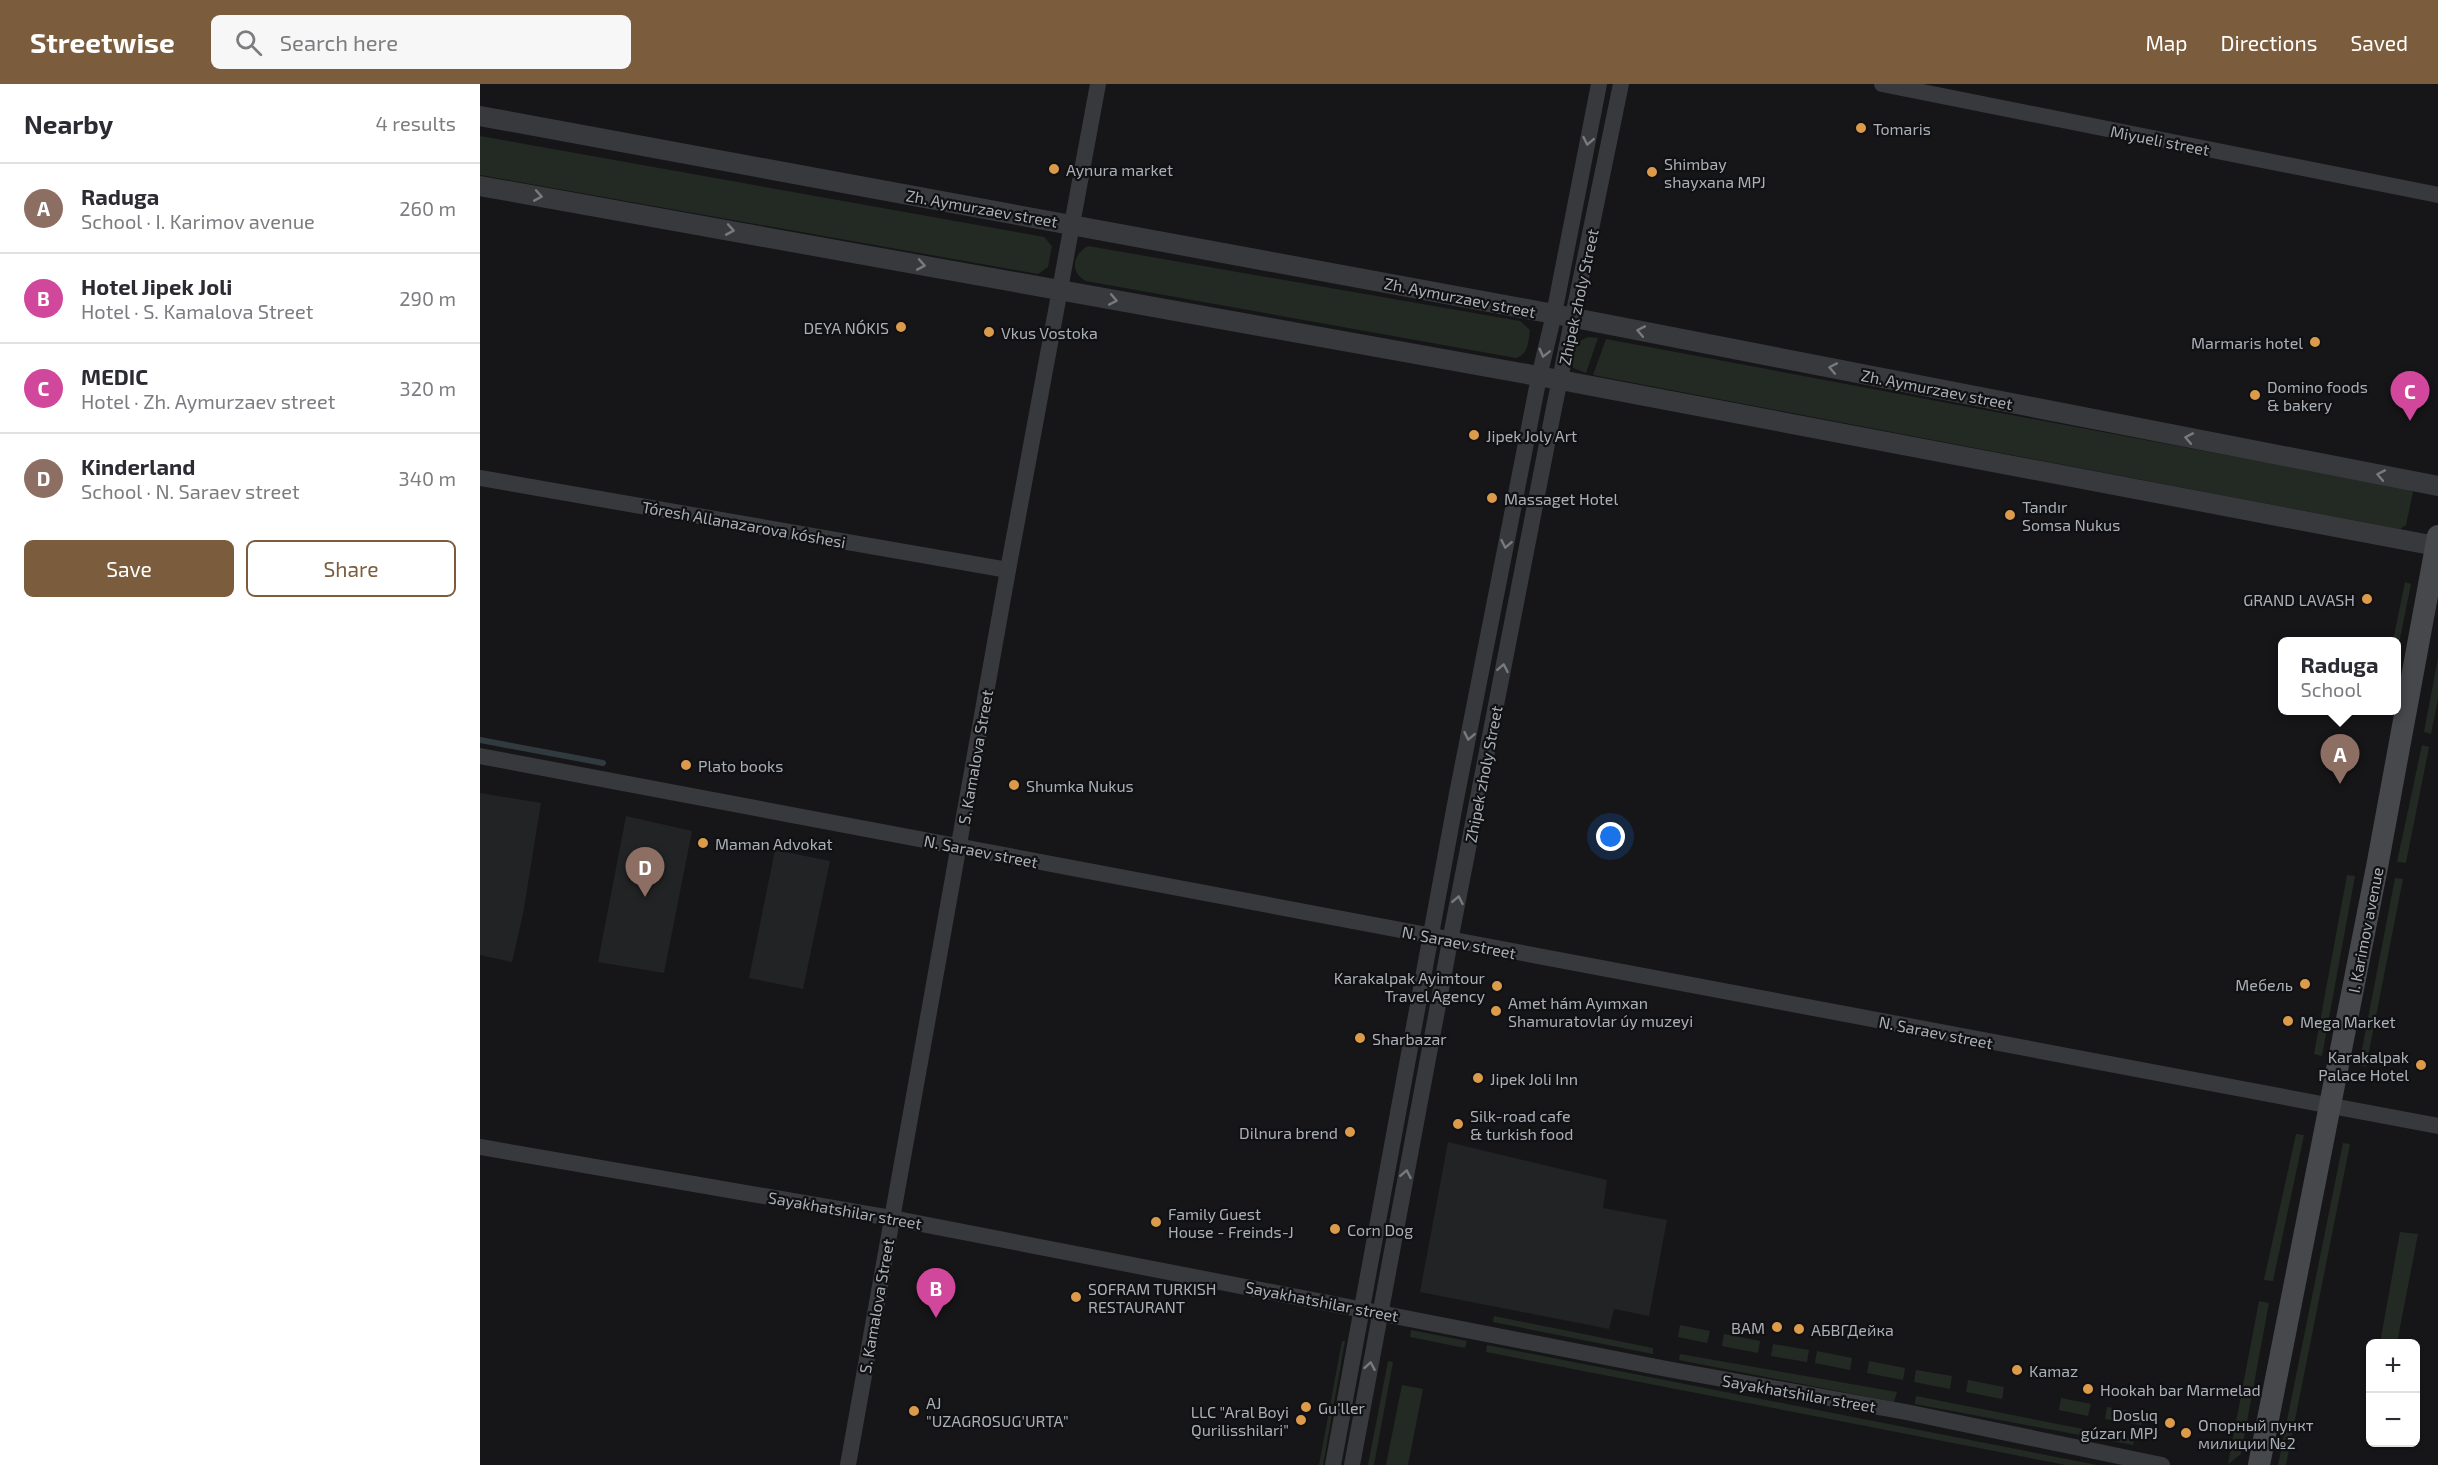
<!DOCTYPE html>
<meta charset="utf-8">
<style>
:root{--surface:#fff;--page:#f7f7f7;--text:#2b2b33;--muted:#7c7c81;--line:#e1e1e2;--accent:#7b5d3e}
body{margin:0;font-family:"Exo 2",sans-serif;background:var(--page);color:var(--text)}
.controls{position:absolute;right:18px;bottom:18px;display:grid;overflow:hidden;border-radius:9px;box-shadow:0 2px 4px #0004}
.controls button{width:54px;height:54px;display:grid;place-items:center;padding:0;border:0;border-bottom:2px solid var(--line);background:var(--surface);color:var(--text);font:30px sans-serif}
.you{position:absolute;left:1131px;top:753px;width:21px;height:21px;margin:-15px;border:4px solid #fff;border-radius:50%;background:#1a73e8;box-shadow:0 0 0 9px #1a73e833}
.badge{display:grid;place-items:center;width:39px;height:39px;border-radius:50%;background:var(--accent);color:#fff;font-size:20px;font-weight:700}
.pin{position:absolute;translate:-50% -50px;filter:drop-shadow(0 2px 3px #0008)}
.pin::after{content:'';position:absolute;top:32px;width:21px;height:18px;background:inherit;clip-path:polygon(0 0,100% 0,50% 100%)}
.popup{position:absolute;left:1798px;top:553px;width:123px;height:78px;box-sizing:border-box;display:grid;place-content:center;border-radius:9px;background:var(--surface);filter:drop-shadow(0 2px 4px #0005);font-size:20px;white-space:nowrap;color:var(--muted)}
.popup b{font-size:22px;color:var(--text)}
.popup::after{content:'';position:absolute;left:50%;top:100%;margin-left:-12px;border:12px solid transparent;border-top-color:var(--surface)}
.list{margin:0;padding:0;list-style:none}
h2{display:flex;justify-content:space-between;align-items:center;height:78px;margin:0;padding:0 24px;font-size:26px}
h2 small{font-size:20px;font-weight:400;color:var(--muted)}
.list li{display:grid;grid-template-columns:39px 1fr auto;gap:18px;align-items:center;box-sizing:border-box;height:90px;padding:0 24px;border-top:2px solid var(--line)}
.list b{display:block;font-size:22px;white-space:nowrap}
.list p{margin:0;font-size:20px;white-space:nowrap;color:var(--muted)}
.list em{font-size:20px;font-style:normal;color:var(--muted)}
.actions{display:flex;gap:12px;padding:18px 24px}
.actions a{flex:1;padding:14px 0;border:2px solid var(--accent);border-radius:9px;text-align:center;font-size:21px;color:var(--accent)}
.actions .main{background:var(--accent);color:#fff}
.icon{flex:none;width:33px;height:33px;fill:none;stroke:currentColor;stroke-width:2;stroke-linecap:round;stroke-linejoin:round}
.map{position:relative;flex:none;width:1958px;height:1381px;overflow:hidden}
header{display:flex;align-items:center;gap:36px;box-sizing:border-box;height:84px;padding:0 30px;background:var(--accent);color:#fff}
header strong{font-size:28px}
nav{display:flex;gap:33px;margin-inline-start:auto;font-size:21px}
.search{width:420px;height:54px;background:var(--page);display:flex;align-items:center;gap:15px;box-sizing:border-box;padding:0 21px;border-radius:9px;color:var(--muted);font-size:22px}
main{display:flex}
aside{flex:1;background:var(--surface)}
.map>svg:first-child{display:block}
.built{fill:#222325}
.green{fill:#232a23}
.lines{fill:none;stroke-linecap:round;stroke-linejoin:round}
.stream{stroke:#313a3f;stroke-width:6}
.minor{stroke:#38393c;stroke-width:16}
.tertiary{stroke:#38393c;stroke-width:20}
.secondary{stroke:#46484c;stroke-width:22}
.oneway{stroke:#777a7f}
.poi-dot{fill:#dc9b4b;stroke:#111113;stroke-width:2}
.labels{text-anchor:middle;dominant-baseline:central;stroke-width:4.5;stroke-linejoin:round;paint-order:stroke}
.poi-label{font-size:16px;fill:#aaafb6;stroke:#111113;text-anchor:start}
.street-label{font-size:16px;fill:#aaafb6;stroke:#111113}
</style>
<header>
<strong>Streetwise</strong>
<div class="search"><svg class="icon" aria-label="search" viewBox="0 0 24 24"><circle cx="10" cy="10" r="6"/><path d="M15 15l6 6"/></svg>Search here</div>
<nav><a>Map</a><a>Directions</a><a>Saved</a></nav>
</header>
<main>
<aside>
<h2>Nearby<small>4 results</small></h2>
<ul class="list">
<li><span class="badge" style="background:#8d6e63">A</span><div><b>Raduga</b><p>School · I. Karimov avenue</p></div><em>260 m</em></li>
<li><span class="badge" style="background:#d1479c">B</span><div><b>Hotel Jipek Joli</b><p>Hotel · S. Kamalova Street</p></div><em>290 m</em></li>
<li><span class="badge" style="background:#d1479c">C</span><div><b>MEDIC</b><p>Hotel · Zh. Aymurzaev street</p></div><em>320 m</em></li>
<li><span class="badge" style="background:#8d6e63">D</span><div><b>Kinderland</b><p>School · N. Saraev street</p></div><em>340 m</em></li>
</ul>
<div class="actions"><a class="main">Save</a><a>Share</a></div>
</aside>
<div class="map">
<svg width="1958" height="1381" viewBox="0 0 1958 1381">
<rect width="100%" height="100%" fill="#161618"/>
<g class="built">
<path d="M 0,709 L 61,719 L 43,830 L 32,878 L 0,871 Z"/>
<path d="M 146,732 L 212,747 L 184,889 L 118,878 Z"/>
<path d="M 295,766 L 350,777 L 323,905 L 269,894 Z"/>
<path d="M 968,1058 L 1127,1096 L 1123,1124 L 1187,1136 L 1169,1232 L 1134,1225 L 1129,1245 L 940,1208 Z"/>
</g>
<g class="green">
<path d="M 0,52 L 564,153 L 572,162 L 568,183 L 558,190 L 0,91 Z"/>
<path d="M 608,162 L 1040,237 L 1050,246 C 1048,258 1049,270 1036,274 L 606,197 C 589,189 593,170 608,162 Z"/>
<path d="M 1108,253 L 1118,254 L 1106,289 L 1093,284 C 1091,270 1094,258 1108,253 Z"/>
<path d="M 1126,255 L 1927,405 L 1933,408 L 1926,441 L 1920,445 L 1113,291 Z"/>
<path d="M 1925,498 L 1931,500 L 1917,569 L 1917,558 L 1913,557 Z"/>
<path d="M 1958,574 L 1958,615 L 1951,650 L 1944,648 Z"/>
<path d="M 1942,661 L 1949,663 L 1926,779 L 1917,778 Z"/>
<path d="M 1867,791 L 1875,792 L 1842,972 L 1834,970 Z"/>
<path d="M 1915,794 L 1923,795 L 1886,983 L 1879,981 Z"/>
<path d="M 1816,1050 L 1824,1051 L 1793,1197 L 1784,1196 Z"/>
<path d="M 1863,1059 L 1870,1060 L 1806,1381 L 1798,1381 Z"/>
<path d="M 1920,1148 L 1938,1150 L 1917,1259 L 1900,1259 Z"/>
<path d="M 1779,1217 L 1789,1219 L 1761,1370 L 1748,1380 Z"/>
<path d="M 1014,1232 L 1173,1264 L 1173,1270 L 1013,1238 Z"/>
<path d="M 1200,1241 L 1230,1247 L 1227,1259 L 1198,1253 Z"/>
<path d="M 931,1246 L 987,1257 L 985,1264 L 930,1253 Z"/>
<path d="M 1244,1250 L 1280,1257 L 1278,1269 L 1242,1262 Z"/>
<path d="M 862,1257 L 865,1257 L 843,1381 L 839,1381 Z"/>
<path d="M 1293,1260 L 1329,1266 L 1327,1278 L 1291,1272 Z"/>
<path d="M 1007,1261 L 1617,1381 L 1586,1381 L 1006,1268 Z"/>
<path d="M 1337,1267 L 1372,1274 L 1370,1286 L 1335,1279 Z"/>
<path d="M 1200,1270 L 1417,1308 L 1414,1318 L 1199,1276 Z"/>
<path d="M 908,1277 L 913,1278 L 894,1381 L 888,1381 Z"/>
<path d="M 1389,1277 L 1425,1284 L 1423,1296 L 1387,1289 Z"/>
<path d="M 1436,1286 L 1472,1292 L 1470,1305 L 1434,1298 Z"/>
<path d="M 1488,1296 L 1524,1303 L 1522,1315 L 1486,1308 Z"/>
<path d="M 922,1301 L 943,1305 L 928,1381 L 906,1381 Z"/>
<path d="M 1436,1312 L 1654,1355 L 1653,1361 L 1435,1320 Z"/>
<path d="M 1581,1314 L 1611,1320 L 1608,1332 L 1579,1326 Z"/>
<path d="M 1627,1323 L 1663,1329 L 1661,1341 L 1625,1335 Z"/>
</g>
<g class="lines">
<path class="stream" d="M 0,656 L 123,679"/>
<g class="minor">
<path d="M 1402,0 L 1958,111"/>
<path d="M 0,394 L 528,486"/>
<path d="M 0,672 L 1958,1042"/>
<path d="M 0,1063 L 411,1134 L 1187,1285 L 1426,1328 L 1682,1381"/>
<path d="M 368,1381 L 528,486 L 618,0"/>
<path d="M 853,1381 L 976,715 L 1059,293 L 1074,230 L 1119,0"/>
<path d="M 872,1381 L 970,857 L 1074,324 L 1141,0"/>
</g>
<g class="tertiary">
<path d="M 0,32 L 1074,230 L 1958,402"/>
<path d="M 0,102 L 1080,296 L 1956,462"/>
</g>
<path class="secondary" d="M 1779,1381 L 1897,783 L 1958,452"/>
</g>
<defs><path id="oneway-chevron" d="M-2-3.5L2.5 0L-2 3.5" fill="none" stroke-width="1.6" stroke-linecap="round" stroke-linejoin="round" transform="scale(1.5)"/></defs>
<g class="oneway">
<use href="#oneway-chevron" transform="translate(1108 57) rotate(101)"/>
<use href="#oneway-chevron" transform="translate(58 112) rotate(10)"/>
<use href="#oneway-chevron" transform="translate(250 146) rotate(10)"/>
<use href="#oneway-chevron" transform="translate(441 181) rotate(10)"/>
<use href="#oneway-chevron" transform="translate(633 216) rotate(11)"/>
<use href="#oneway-chevron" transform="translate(1161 247) rotate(-169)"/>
<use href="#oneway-chevron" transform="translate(1064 269) rotate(104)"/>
<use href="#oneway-chevron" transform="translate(1353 284) rotate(-169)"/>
<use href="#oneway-chevron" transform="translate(1709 354) rotate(-169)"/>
<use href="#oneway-chevron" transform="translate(1901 391) rotate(-169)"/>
<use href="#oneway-chevron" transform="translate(1026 460) rotate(101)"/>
<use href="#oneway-chevron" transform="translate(1023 584) rotate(-79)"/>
<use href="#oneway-chevron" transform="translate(989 652) rotate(101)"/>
<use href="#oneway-chevron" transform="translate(978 816) rotate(-79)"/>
<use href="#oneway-chevron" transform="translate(926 1090) rotate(-79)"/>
<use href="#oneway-chevron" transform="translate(890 1282) rotate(-80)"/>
</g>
<g class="poi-dot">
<circle cx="1381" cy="44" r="6"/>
<circle cx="574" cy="85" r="6"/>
<circle cx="1172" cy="88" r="6"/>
<circle cx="421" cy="243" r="6"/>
<circle cx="509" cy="248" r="6"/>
<circle cx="1835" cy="258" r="6"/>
<circle cx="1775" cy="311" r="6"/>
<circle cx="994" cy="351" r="6"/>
<circle cx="1012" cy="414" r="6"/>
<circle cx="1530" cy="431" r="6"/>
<circle cx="1887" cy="515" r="6"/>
<circle cx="206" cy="681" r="6"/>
<circle cx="534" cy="701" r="6"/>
<circle cx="223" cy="759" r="6"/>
<circle cx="1825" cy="900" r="6"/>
<circle cx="1017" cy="902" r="6"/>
<circle cx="1016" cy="927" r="6"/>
<circle cx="1808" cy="937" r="6"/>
<circle cx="880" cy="954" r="6"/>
<circle cx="1941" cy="981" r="6"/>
<circle cx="998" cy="994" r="6"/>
<circle cx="978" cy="1040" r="6"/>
<circle cx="870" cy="1048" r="6"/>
<circle cx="676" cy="1138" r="6"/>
<circle cx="855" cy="1145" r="6"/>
<circle cx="596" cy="1213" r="6"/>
<circle cx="1297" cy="1243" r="6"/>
<circle cx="1319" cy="1245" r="6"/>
<circle cx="1537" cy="1286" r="6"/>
<circle cx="1608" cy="1305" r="6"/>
<circle cx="826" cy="1323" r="6"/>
<circle cx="434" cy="1327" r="6"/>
<circle cx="821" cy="1336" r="6"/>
<circle cx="1690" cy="1339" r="6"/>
<circle cx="1706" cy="1349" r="6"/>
</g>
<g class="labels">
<g class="poi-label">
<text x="1393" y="44">Tomaris</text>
<text x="1184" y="79">Shimbay<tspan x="1184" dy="18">shayxana MPJ</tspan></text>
<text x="586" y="85">Aynura market</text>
<text x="409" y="243" text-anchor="end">DEYA NÓKIS</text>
<text x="521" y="248">Vkus Vostoka</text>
<text x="1823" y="258" text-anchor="end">Marmaris hotel</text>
<text x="1787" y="302">Domino foods<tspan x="1787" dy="18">&amp; bakery</tspan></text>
<text x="1006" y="351">Jipek Joly Art</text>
<text x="1024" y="414">Massaget Hotel</text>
<text x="1542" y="422">Tandır<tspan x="1542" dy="18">Somsa Nukus</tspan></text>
<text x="1875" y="515" text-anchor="end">GRAND LAVASH</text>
<text x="218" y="681">Plato books</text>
<text x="546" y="701">Shumka Nukus</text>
<text x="235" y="759">Maman Advokat</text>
<text x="1005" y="893" text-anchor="end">Karakalpak Ayimtour<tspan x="1005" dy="18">Travel Agency</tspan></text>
<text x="1813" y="900" text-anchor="end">Мебель</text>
<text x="1028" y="918">Amet hám Ayımxan<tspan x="1028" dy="18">Shamuratovlar úy muzeyi</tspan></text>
<text x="1820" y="937">Mega Market</text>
<text x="892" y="954">Sharbazar</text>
<text x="1929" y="972" text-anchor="end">Karakalpak<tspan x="1929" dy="18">Palace Hotel</tspan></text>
<text x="1010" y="994">Jipek Joli Inn</text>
<text x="990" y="1031">Silk-road cafe<tspan x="990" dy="18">&amp; turkish food</tspan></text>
<text x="858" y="1048" text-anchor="end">Dilnura brend</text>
<text x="688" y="1129">Family Guest<tspan x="688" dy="18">House - Freinds-J</tspan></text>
<text x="867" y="1145">Corn Dog</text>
<text x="608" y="1204">SOFRAM TURKISH<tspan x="608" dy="18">RESTAURANT</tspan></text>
<text x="1285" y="1243" text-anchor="end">BAM</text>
<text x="1331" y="1245">АБВГДейка</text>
<text x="1549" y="1286">Kamaz</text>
<text x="1620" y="1305">Hookah bar Marmelad</text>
<text x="446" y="1318">AJ<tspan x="446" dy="18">"UZAGROSUG'URTA"</tspan></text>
<text x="838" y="1323">Gu'ller</text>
<text x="809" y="1327" text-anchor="end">LLC "Aral Boyi<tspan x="809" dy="18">Qurilisshilari"</tspan></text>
<text x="1678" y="1330" text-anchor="end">Doslıq<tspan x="1678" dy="18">gúzarı MPJ</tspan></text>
<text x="1718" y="1340">Опорный пункт<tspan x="1718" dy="18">милиции №2</tspan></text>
</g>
<g class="street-label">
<text transform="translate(1680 56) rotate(11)">Miyueli street</text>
<text transform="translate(502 124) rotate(10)">Zh. Aymurzaev street</text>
<text transform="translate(980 213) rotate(11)">Zh. Aymurzaev street</text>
<text transform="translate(1098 213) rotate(-78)">Zhipek zholy Street</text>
<text transform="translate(1457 305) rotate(11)">Zh. Aymurzaev street</text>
<text transform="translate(264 440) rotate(10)">Tóresh Allanazarova kóshesi</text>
<text transform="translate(495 673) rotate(-80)">S. Kamalova Street</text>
<text transform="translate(1003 690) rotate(-79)">Zhipek zholy Street</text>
<text transform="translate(501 767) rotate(11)">N. Saraev street</text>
<text transform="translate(1885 846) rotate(-79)">I. Karimov avenue</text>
<text transform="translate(979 858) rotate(11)">N. Saraev street</text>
<text transform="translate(1456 948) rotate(11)">N. Saraev street</text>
<text transform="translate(365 1126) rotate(10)">Sayakhatshilar street</text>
<text transform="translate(842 1217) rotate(11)">Sayakhatshilar street</text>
<text transform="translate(396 1222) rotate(-80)">S. Kamalova Street</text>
<text transform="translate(1319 1309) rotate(10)">Sayakhatshilar street</text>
</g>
</g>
</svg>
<div class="controls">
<button>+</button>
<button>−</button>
</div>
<div class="you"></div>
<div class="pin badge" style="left:1860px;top:700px;background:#8d6e63">A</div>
<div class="popup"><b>Raduga</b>School</div>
<div class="pin badge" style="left:456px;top:1234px;background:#d1479c">B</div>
<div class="pin badge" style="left:1930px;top:337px;background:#d1479c">C</div>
<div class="pin badge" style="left:165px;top:813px;background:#8d6e63">D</div>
</div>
</main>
